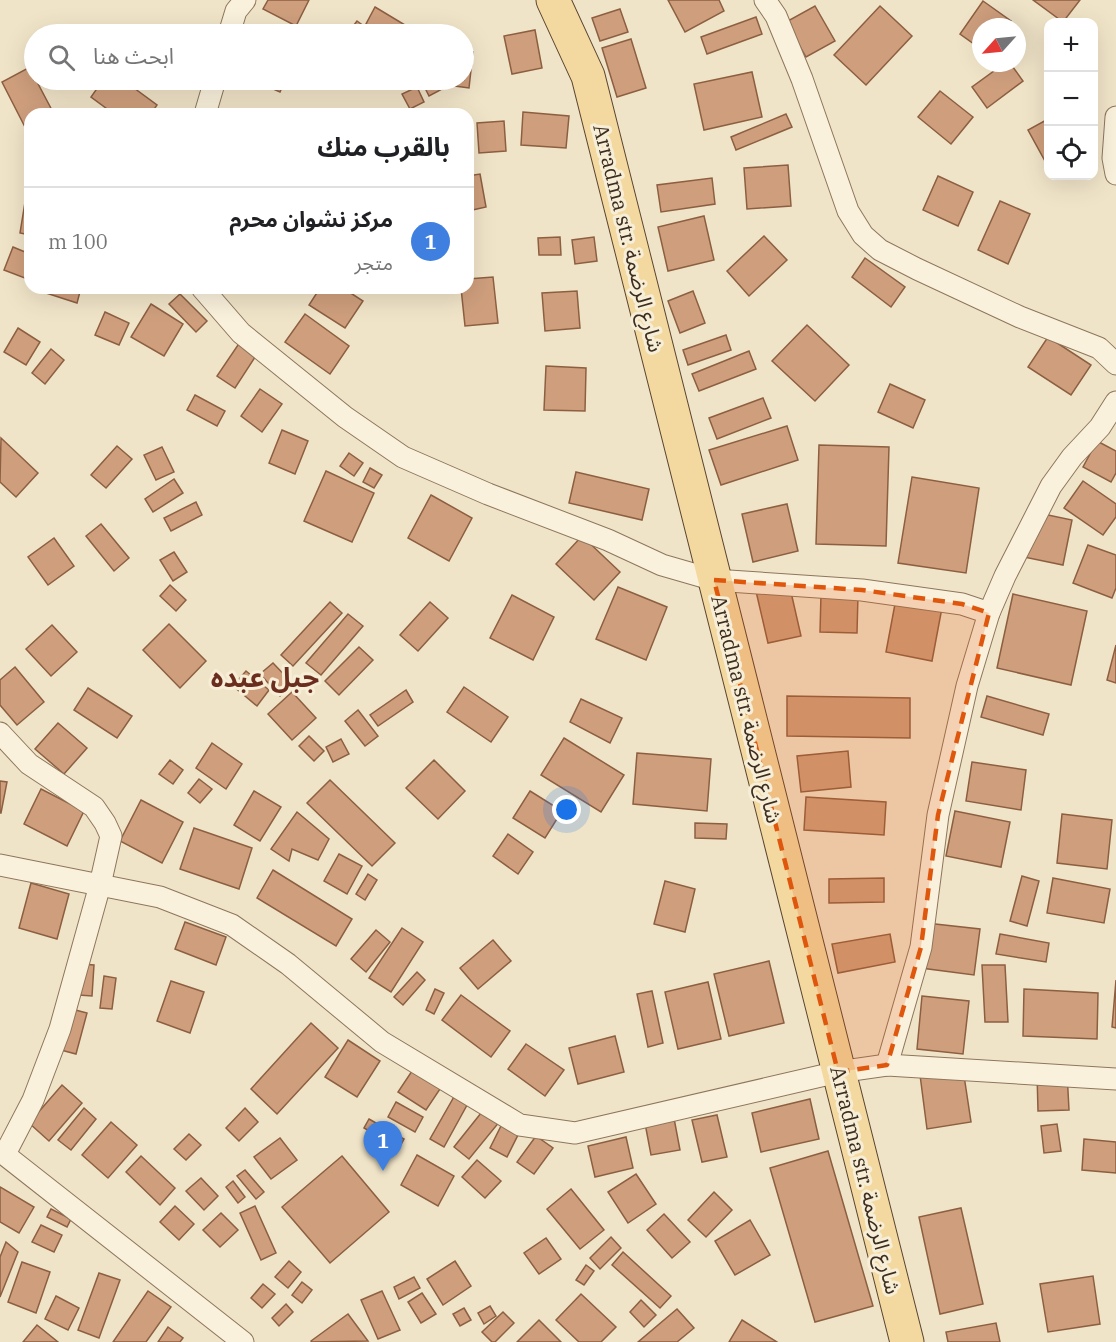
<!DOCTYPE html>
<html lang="ar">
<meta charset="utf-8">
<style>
:root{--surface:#fff;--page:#f2f2f2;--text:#202124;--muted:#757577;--line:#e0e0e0;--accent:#9e2a2b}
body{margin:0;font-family:"IBM Plex Serif","Noto Sans Arabic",serif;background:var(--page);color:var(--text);direction:rtl}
.controls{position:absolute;right:18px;top:18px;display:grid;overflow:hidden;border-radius:12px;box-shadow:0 6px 24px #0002}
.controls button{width:54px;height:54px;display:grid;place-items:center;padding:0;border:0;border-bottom:2px solid var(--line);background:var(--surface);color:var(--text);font:30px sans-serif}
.compass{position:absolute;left:972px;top:18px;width:54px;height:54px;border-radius:50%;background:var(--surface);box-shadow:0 6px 24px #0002;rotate:243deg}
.you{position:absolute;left:567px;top:810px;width:21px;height:21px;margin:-15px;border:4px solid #fff;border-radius:50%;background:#1a73e8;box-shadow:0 0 0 9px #1a73e833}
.badge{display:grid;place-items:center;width:39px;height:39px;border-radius:50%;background:var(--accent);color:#fff;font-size:20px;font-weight:700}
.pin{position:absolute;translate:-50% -50px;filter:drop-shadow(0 2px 3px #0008)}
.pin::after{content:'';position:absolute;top:32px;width:21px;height:18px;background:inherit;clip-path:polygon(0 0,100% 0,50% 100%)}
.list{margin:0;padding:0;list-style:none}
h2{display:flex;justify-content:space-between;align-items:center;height:78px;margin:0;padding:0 24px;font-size:26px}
h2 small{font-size:20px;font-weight:400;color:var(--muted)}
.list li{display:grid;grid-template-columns:39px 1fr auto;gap:18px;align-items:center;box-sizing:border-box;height:108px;padding:0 24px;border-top:2px solid var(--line)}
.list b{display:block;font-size:22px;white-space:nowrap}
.list p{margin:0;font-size:20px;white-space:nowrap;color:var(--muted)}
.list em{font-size:20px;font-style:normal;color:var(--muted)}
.icon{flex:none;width:33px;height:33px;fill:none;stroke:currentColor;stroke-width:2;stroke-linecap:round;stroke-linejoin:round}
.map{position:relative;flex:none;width:1116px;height:1342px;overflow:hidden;direction:ltr}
.search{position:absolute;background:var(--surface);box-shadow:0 6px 24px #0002;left:24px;top:24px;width:450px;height:66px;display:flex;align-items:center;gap:15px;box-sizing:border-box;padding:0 21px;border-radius:33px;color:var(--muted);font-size:22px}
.panel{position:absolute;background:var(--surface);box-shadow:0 6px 24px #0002;left:24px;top:108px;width:450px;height:186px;border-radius:18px;direction:rtl}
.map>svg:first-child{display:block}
.building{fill:#cf9f7d;stroke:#8d5f41;stroke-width:1.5}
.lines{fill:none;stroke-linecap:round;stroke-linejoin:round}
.minor-casing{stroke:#8d765c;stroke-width:23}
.primary-casing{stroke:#5b4430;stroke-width:35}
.minor{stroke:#faf1dc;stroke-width:21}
.primary{stroke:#f3d9a0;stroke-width:33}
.marked{fill:#df570d;fill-opacity:0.2;stroke:#df570d;stroke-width:4.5;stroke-dasharray:12 8;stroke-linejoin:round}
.labels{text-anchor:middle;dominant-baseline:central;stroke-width:6;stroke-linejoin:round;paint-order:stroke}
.street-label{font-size:21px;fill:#3d2e20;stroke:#f7eed8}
.district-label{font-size:27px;font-weight:bold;fill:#6b2e1e;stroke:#f7eed8}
</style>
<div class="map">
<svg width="1116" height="1342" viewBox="0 0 1116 1342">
<rect width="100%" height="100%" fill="#f0e4c8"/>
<g class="building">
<path d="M 268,0 L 309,0 L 296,26 L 263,9 Z"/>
<path d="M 668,0 L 719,0 L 724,11 L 685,32 Z"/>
<path d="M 1033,0 L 1080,0 L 1063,22 Z"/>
<path d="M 983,1 L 1011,21 L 1007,27 L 981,27 L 981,49 L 960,34 Z"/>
<path d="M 815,6 L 835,41 L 806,57 L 786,22 Z"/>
<path d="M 880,6 L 912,36 L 866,85 L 834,55 Z"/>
<path d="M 375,7 L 410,28 L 406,34 L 384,34 L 366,24 Z"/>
<path d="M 620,9 L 628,32 L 600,41 L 592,18 Z"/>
<path d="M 756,17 L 762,34 L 707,54 L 701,37 Z"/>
<path d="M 357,21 L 375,34 L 347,34 Z"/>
<path d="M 187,25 L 208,29 L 207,34 L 186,34 Z"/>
<path d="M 535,30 L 542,68 L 512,74 L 504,36 Z"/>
<path d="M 631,39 L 646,88 L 617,97 L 602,48 Z"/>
<path d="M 464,51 L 473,52 L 469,88 L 455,86 L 455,80 L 464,80 Z"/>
<path d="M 1005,63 L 1010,63 L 1023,81 L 987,108 L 972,87 Z"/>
<path d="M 30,67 L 34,80 L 36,80 L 54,114 L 30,114 L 30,129 L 27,131 L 2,82 Z"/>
<path d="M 752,72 L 762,117 L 704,130 L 694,84 Z"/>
<path d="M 103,80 L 123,80 L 157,105 L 151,114 L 114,114 L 91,97 Z"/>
<path d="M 255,80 L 285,80 L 280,92 L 255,81 Z"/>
<path d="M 421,80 L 442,80 L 446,87 L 429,96 Z"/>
<path d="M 417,87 L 424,102 L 410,109 L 402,94 Z"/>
<path d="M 940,91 L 973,117 L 951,144 L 918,117 Z"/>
<path d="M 523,112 L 569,116 L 566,148 L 521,145 Z"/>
<path d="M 786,114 L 792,127 L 736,150 L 731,137 Z"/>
<path d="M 1048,119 L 1048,158 L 1045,161 L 1028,130 Z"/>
<path d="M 504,121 L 506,151 L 479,153 L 477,123 Z"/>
<path d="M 788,165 L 791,206 L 747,209 L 744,168 Z"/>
<path d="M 480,174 L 486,207 L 468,211 L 468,176 Z"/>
<path d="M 938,176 L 973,192 L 958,226 L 923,210 Z"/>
<path d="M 712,178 L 715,204 L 661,212 L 657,185 Z"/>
<path d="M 28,184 L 30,184 L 30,235 L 20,233 Z"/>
<path d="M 1000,201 L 1030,214 L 1008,264 L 978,250 Z"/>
<path d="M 704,216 L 714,260 L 668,271 L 658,227 Z"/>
<path d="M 764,236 L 787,260 L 749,296 L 727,271 Z"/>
<path d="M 560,237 L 561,255 L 539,255 L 538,238 Z"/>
<path d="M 594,237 L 597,261 L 575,264 L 572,240 Z"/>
<path d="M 13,247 L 30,254 L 30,280 L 4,270 Z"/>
<path d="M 865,258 L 905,287 L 891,307 L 852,277 Z"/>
<path d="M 493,277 L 498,323 L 465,326 L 461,288 L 468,288 L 468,279 Z"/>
<path d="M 47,288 L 81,288 L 77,303 L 46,293 Z"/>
<path d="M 320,288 L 343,288 L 363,301 L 345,328 L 309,305 Z"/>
<path d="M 577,291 L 580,328 L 545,331 L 542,293 Z"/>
<path d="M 693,291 L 705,323 L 680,333 L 668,301 Z"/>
<path d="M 180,294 L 207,321 L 196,332 L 169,304 Z"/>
<path d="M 151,304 L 183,324 L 164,356 L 131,337 Z"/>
<path d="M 105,312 L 129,323 L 119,345 L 95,335 Z"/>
<path d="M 305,314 L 349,346 L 330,374 L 285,342 Z"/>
<path d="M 807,325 L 849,365 L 815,401 L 772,361 Z"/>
<path d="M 18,328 L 40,342 L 26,365 L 4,352 Z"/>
<path d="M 726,335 L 731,350 L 688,365 L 683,350 Z"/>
<path d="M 1048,337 L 1091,365 L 1071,395 L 1028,367 Z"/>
<path d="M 240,342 L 257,354 L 235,388 L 217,376 Z"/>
<path d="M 51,349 L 64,360 L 45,384 L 32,373 Z"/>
<path d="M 749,351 L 756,369 L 699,391 L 692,374 Z"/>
<path d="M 546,366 L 586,368 L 585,411 L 544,410 Z"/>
<path d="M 890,384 L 925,400 L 913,428 L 878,412 Z"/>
<path d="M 260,389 L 282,404 L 262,432 L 241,416 Z"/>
<path d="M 195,395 L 225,411 L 217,426 L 187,410 Z"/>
<path d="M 763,398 L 771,418 L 717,439 L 709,418 Z"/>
<path d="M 787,426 L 798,460 L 721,485 L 709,450 Z"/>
<path d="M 282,430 L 308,441 L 295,474 L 269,463 Z"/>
<path d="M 1,438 L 38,473 L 16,497 L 0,482 Z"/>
<path d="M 1097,441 L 1116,451 L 1116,473 L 1111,482 L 1083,467 Z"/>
<path d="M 819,445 L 889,447 L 886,546 L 816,544 Z"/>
<path d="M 117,446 L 132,459 L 106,488 L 91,475 Z"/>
<path d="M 162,447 L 174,472 L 156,480 L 144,455 Z"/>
<path d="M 349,453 L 363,463 L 354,476 L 340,466 Z"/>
<path d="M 370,468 L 382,475 L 374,488 L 363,482 Z"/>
<path d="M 326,471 L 374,493 L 352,542 L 304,521 Z"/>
<path d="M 576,472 L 649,489 L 642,520 L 569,503 Z"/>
<path d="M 912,477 L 979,488 L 966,573 L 898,563 Z"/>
<path d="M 174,479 L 183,493 L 153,512 L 145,499 Z"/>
<path d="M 1083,481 L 1116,504 L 1116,517 L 1103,535 L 1064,508 Z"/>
<path d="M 431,495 L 472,518 L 449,561 L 408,538 Z"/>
<path d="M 196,502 L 202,515 L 171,531 L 164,518 Z"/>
<path d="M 787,504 L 798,551 L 753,562 L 742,514 Z"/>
<path d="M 1029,511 L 1072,520 L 1063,565 L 1019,556 Z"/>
<path d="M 101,524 L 129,558 L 114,571 L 86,536 Z"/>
<path d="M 582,536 L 620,572 L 594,600 L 556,564 Z"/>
<path d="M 54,538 L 74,566 L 48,585 L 28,557 Z"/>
<path d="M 1088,545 L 1116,555 L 1116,588 L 1112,598 L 1073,583 Z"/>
<path d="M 174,552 L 187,572 L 173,581 L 160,560 Z"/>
<path d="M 788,579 L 801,636 L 768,643 L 755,587 Z"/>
<path d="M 170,585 L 186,600 L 176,611 L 160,596 Z"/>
<path d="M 618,587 L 667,607 L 646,660 L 596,639 Z"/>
<path d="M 898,588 L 944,597 L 932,661 L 886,652 Z"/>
<path d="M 821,594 L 858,595 L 857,633 L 820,632 Z"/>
<path d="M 1013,594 L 1087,611 L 1071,685 L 997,668 Z"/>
<path d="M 512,595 L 554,617 L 533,660 L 490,638 Z"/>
<path d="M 330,602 L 342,613 L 293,666 L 281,655 Z"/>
<path d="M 430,602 L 448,618 L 418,651 L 400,635 Z"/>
<path d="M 348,614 L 363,626 L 321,675 L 306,663 Z"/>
<path d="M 169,624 L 206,661 L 180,688 L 143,650 Z"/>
<path d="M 52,625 L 77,652 L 51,676 L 26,649 Z"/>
<path d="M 1116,645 L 1116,683 L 1107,680 Z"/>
<path d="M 359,647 L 373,660 L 339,695 L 325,681 Z"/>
<path d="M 273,663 L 293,684 L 280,696 L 260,674 Z"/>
<path d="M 15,667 L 44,702 L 17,725 L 0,705 L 0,680 Z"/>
<path d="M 246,671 L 269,690 L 257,706 L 233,686 Z"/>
<path d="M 464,687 L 508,717 L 491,742 L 447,712 Z"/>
<path d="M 88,688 L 132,716 L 117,738 L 74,710 Z"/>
<path d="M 406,690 L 413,702 L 378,726 L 370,715 Z"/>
<path d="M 292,692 L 316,718 L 292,740 L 268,714 Z"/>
<path d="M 787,696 L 910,698 L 910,738 L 787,736 Z"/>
<path d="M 987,696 L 1049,714 L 1043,735 L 981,717 Z"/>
<path d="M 581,699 L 622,718 L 610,743 L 570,722 Z"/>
<path d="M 358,710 L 378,736 L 365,746 L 345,721 Z"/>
<path d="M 58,723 L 87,748 L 64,774 L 35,749 Z"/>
<path d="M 309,736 L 324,751 L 314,761 L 299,746 Z"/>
<path d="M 564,738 L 624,775 L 601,812 L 541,775 Z"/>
<path d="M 341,739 L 349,754 L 333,762 L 326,747 Z"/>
<path d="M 212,743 L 242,764 L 226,789 L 196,768 Z"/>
<path d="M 848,751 L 851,787 L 801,792 L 797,756 Z"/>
<path d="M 637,753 L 711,759 L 707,811 L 633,804 Z"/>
<path d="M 170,760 L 183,770 L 173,784 L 159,774 Z"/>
<path d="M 434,760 L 465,791 L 438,819 L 406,788 Z"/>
<path d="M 972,762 L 1026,770 L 1021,810 L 966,801 Z"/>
<path d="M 199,779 L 212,789 L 200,803 L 188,793 Z"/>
<path d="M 330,780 L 395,843 L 372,866 L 307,803 Z"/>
<path d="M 0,781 L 7,782 L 1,813 L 0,813 Z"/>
<path d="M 41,789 L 84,811 L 67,846 L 24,824 Z"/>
<path d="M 254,791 L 281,807 L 260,841 L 234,825 Z"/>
<path d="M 530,791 L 562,811 L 545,838 L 513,818 Z"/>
<path d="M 806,797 L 886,802 L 884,835 L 804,830 Z"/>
<path d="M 141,800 L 183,822 L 162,863 L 120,841 Z"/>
<path d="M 955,811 L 1010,822 L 1001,867 L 946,856 Z"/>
<path d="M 297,812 L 329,839 L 318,860 L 292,849 L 289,861 L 271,849 Z"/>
<path d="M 1062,814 L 1112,820 L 1107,869 L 1057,863 Z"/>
<path d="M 695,823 L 727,824 L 726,839 L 695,838 Z"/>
<path d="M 194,828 L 252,848 L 239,889 L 180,869 Z"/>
<path d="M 508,834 L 533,852 L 518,874 L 493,856 Z"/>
<path d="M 339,854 L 362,866 L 347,894 L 324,881 Z"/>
<path d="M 273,870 L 352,919 L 336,946 L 257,898 Z"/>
<path d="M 368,874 L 377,880 L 365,900 L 356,894 Z"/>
<path d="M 1022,876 L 1039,881 L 1027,926 L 1010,921 Z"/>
<path d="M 884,878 L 884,902 L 829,903 L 829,879 Z"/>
<path d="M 1053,878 L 1110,889 L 1104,923 L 1047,913 Z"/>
<path d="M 665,881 L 695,889 L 685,932 L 654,924 Z"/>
<path d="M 31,883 L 69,894 L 57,939 L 19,928 Z"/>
<path d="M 185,922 L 226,937 L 216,965 L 175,949 Z"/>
<path d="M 926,923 L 980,929 L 974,975 L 921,968 Z"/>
<path d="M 402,928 L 423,942 L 391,992 L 369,978 Z"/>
<path d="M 376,930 L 390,942 L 366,972 L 351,959 Z"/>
<path d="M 890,934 L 895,962 L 838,973 L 832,944 Z"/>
<path d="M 1000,934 L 1049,943 L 1046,962 L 996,954 Z"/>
<path d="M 493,940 L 511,961 L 478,989 L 460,968 Z"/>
<path d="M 769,961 L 784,1023 L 729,1036 L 714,974 Z"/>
<path d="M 68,963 L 94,965 L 92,996 L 65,994 Z"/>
<path d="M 982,965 L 1005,965 L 1008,1022 L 985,1022 Z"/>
<path d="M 417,972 L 425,980 L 403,1005 L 394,997 Z"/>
<path d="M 104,976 L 116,978 L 112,1009 L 100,1008 Z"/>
<path d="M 1116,980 L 1116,1028 L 1112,1027 Z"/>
<path d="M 171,981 L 204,992 L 190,1033 L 157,1021 Z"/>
<path d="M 708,982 L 721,1039 L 678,1049 L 665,992 Z"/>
<path d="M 435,989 L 444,993 L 434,1014 L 426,1010 Z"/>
<path d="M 1024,989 L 1098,993 L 1097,1039 L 1023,1036 Z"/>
<path d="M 652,991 L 663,1043 L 648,1047 L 637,994 Z"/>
<path d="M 461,995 L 510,1031 L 491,1057 L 442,1020 Z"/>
<path d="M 922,996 L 969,1001 L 963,1054 L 917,1049 Z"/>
<path d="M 68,1008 L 87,1013 L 76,1054 L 57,1049 Z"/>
<path d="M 311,1023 L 338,1048 L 277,1114 L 251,1089 Z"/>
<path d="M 615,1036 L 624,1072 L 578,1084 L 569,1048 Z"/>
<path d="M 348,1040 L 380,1061 L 357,1097 L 325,1077 Z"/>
<path d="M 526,1044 L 564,1070 L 545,1096 L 508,1069 Z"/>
<path d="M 414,1068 L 442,1086 L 426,1110 L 398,1092 Z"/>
<path d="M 963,1069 L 971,1122 L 927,1129 L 920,1075 Z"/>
<path d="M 1067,1072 L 1069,1110 L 1038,1111 L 1037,1073 Z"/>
<path d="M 62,1085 L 82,1103 L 49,1141 L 29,1123 Z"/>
<path d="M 459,1088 L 472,1096 L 444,1147 L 430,1139 Z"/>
<path d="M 810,1099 L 819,1139 L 761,1152 L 752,1113 Z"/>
<path d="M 396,1102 L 423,1117 L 415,1132 L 388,1117 Z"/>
<path d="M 489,1103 L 505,1115 L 469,1159 L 454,1147 Z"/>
<path d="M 84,1108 L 96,1119 L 71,1150 L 58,1140 Z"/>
<path d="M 245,1108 L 258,1122 L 239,1141 L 226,1128 Z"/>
<path d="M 509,1110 L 526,1119 L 507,1157 L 490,1148 Z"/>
<path d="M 673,1113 L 680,1150 L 651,1155 L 644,1118 Z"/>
<path d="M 717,1115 L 727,1157 L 702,1162 L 692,1120 Z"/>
<path d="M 369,1119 L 404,1139 L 399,1148 L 364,1128 Z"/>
<path d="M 111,1122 L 137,1145 L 108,1178 L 82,1155 Z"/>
<path d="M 1057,1124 L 1061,1151 L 1044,1153 L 1041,1126 Z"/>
<path d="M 189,1134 L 201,1145 L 186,1160 L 174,1149 Z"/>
<path d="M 536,1136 L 553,1148 L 534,1174 L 517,1162 Z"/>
<path d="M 626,1137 L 633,1168 L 595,1177 L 588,1146 Z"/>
<path d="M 280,1138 L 297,1160 L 271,1179 L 254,1157 Z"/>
<path d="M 1084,1139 L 1116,1142 L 1116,1173 L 1082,1170 Z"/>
<path d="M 828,1151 L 873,1306 L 815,1322 L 770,1168 Z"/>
<path d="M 417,1155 L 454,1176 L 438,1206 L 401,1185 Z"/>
<path d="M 141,1156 L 175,1188 L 160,1205 L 126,1172 Z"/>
<path d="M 342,1156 L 389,1212 L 330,1263 L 282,1207 Z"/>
<path d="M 477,1160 L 501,1181 L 485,1198 L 462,1177 Z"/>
<path d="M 245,1170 L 264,1192 L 256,1199 L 237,1176 Z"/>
<path d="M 636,1174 L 656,1204 L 628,1223 L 608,1192 Z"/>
<path d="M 201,1178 L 218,1196 L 204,1210 L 186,1191 Z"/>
<path d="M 233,1181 L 245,1197 L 238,1203 L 226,1187 Z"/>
<path d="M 0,1187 L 34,1207 L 19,1233 L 0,1222 Z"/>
<path d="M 571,1189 L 604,1230 L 580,1249 L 547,1209 Z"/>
<path d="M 714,1192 L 732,1210 L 706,1237 L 688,1220 Z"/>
<path d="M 175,1206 L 194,1224 L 179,1240 L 160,1222 Z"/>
<path d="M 255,1206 L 276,1253 L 261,1260 L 240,1213 Z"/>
<path d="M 961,1208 L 983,1304 L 940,1314 L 919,1217 Z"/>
<path d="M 51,1209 L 71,1219 L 67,1227 L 47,1217 Z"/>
<path d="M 221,1213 L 238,1230 L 220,1247 L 203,1230 Z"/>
<path d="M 664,1214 L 690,1242 L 672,1258 L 647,1230 Z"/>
<path d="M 750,1220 L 770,1255 L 735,1275 L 715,1241 Z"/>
<path d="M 41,1225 L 62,1235 L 54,1252 L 32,1242 Z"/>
<path d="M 611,1237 L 621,1248 L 600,1269 L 590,1258 Z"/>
<path d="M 546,1238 L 561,1259 L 539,1274 L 524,1253 Z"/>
<path d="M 6,1242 L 18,1252 L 0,1297 L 0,1257 Z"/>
<path d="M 623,1252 L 671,1296 L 660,1308 L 612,1265 Z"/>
<path d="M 289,1261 L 301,1272 L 288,1288 L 275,1277 Z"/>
<path d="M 455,1261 L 471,1286 L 443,1305 L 427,1279 Z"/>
<path d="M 22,1262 L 50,1272 L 36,1313 L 8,1302 Z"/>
<path d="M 586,1265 L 594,1271 L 584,1285 L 576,1280 Z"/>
<path d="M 99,1273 L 120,1280 L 99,1338 L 78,1330 Z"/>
<path d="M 1093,1276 L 1100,1324 L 1048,1332 L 1040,1284 Z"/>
<path d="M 414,1277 L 420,1288 L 399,1299 L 394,1287 Z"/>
<path d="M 302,1282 L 312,1290 L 302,1303 L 292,1295 Z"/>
<path d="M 263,1284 L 275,1294 L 262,1308 L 251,1298 Z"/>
<path d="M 148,1291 L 171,1307 L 146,1342 L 113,1342 Z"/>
<path d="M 382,1291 L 400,1330 L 378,1339 L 361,1300 Z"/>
<path d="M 422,1293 L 436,1314 L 421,1323 L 408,1302 Z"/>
<path d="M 581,1294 L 616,1327 L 601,1342 L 579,1342 L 556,1320 Z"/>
<path d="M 56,1296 L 79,1308 L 68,1330 L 45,1319 Z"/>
<path d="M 641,1300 L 656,1315 L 644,1327 L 630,1312 Z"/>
<path d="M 286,1304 L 293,1312 L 279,1326 L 272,1318 Z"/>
<path d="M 490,1306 L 496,1316 L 484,1324 L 478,1313 Z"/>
<path d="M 464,1308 L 471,1320 L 460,1326 L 453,1314 Z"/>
<path d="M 677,1309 L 694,1328 L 677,1342 L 638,1342 Z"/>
<path d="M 503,1312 L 514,1323 L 495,1342 L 492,1342 L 482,1332 Z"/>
<path d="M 348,1314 L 368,1341 L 312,1342 L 311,1341 Z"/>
<path d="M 539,1320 L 561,1342 L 517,1342 Z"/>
<path d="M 742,1320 L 777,1342 L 729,1342 Z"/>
<path d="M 996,1323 L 1000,1342 L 948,1342 L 946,1332 Z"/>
<path d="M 37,1325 L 58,1342 L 23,1342 Z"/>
<path d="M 168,1327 L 183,1338 L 180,1342 L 158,1342 Z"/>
</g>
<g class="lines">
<defs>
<g id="minor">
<path d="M 765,0 L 776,16 L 802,79 L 848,211 L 863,235 L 880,250 L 917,269 L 1020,317 L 1099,348 L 1116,364"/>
<path d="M 229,34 L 236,11 L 245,0"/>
<path d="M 205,114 L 215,80"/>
<path d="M 1116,117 L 1113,158 L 1116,174"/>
<path d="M 202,288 L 241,333 L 345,417 L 403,457 L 488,494 L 608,540 L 662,565 L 714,580 L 862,590 L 962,604 L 989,613"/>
<path d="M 0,733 L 29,764 L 94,807 L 105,823 L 111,836 L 100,885 L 60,1029 L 33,1100 L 5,1154"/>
<path d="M 0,865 L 160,897 L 232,925 L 288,964 L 382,1042 L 520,1125 L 575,1133 L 838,1072 L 887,1065 L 1116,1079"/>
<path d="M 887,1065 L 921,947 L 938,815 L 967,686 L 989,613 L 1005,576 L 1051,486 L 1072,457 L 1100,427 L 1116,402"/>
<path d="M 0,1151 L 243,1342"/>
</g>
<path id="primary" d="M 553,0 L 588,76 L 907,1342"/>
</defs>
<use href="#minor" class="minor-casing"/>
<use href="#primary" class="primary-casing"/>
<use href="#minor" class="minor"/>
<use href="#primary" class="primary"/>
</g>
<path class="marked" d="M 714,580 L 862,590 L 962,604 L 989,613 L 938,815 L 921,947 L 887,1065 L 838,1072 Z"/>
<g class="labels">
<g class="street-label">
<text transform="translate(629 238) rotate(76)">Arradma str. شارع الرضمة</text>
<text transform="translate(747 709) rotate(76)">Arradma str. شارع الرضمة</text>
<text transform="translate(866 1180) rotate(76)">Arradma str. شارع الرضمة</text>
</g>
<g class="district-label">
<text x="265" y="676">جبل عبده</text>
</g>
</g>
</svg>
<div class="controls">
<button>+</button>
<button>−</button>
<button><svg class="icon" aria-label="locate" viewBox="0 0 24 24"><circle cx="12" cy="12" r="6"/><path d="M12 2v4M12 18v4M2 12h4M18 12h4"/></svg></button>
</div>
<svg class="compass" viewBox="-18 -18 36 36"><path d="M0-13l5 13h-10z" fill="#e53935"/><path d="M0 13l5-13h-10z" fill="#757577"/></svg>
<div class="you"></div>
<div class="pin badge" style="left:383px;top:1171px;background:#3f7fe0">1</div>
<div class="search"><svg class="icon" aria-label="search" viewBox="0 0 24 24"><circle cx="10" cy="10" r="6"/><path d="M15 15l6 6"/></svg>ابحث هنا</div>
<section class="panel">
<h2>بالقرب منك<small></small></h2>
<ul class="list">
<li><span class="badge" style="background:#3f7fe0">1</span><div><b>مركز نشوان محرم</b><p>متجر</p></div><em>100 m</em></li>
</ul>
</section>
</div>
